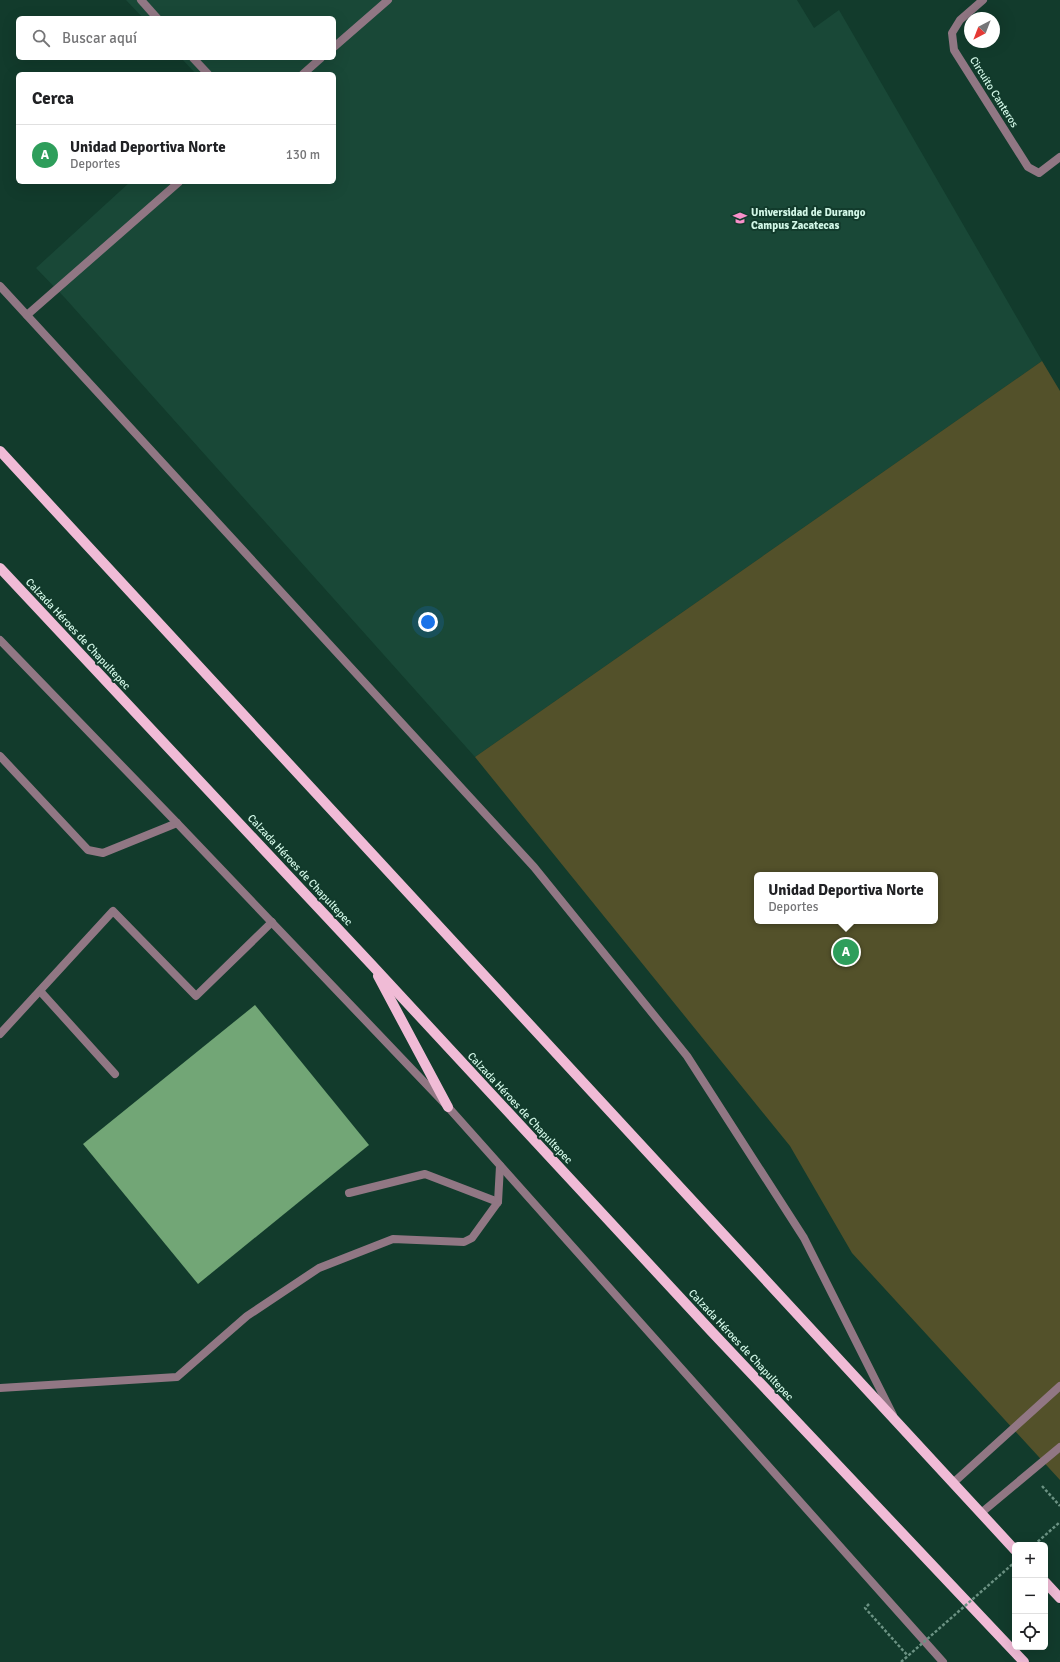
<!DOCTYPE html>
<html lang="es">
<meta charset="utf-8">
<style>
:root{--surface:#fff;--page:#f6f6f6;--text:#202124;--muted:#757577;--line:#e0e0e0;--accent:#82536f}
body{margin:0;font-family:Signika,sans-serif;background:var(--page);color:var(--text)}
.controls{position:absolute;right:12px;bottom:12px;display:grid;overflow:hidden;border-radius:6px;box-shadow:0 4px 16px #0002}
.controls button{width:36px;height:36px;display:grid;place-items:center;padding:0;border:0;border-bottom:1px solid var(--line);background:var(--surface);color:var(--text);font:20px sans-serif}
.compass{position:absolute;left:964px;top:12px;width:36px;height:36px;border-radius:50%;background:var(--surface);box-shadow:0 4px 16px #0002;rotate:222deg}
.you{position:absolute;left:428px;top:622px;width:14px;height:14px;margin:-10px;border:3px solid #fff;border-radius:50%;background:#1a73e8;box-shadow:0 0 0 6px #1a73e833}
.badge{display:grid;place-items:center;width:26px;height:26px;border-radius:50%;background:var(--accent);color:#fff;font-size:13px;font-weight:700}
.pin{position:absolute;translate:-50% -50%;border:2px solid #fff;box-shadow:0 1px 4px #0006}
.popup{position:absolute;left:754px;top:872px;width:184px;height:52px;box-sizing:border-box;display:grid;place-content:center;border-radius:6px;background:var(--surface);filter:drop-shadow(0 1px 3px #0005);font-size:13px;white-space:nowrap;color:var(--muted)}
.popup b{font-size:15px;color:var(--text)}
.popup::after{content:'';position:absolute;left:50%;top:100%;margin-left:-8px;border:8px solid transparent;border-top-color:var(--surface)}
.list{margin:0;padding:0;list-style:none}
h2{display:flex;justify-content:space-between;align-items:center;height:52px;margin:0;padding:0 16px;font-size:17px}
h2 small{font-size:13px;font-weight:400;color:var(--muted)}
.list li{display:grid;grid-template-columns:26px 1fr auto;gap:12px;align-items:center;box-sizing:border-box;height:60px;padding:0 16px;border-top:1px solid var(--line)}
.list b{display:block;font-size:15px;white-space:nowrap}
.list p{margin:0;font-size:13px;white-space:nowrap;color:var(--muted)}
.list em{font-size:13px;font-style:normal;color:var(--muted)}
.icon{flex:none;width:22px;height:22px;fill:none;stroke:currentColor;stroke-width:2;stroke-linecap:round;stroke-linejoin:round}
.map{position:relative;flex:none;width:1060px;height:1662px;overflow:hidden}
.search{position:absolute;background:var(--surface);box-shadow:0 4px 16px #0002;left:16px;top:16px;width:320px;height:44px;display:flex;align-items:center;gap:10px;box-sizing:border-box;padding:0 14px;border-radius:6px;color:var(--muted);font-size:15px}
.panel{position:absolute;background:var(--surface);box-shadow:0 4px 16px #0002;left:16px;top:72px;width:320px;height:112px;border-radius:6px}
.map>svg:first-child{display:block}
.built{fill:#194837}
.green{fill:#53512a;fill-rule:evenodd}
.building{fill:#72a676}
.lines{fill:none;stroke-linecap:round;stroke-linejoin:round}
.path{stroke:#6b9283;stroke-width:2.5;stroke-dasharray:3 2;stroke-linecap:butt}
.service{stroke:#917784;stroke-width:8}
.minor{stroke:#917784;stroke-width:8}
.tertiary{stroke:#917784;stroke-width:8}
.primary{stroke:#f0bbd6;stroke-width:10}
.path-bridge{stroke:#6b9283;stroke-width:2.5;stroke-dasharray:3 2;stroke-linecap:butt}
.labels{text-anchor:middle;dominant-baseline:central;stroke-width:4;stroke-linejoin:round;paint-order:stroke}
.street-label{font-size:11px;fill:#d2f7e7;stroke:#123b2c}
.poi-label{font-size:11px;font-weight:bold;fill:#d2f7e7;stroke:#123b2c;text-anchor:start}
</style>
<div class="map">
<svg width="1060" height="1662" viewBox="0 0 1060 1662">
<rect width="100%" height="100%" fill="#123b2c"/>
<path class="built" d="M 126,0 L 797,0 L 814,28 L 839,10 L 1042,361 L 475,757 L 65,298 L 36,268 L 130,182 L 334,182 L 334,74 L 196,74 L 181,58 L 334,58 L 334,18 L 143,18 Z"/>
<path class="green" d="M 1042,361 L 1060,391 L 1060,1480 L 852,1253 L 790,1146 L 475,757 ZM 757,875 L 935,875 L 935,921 L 757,921 Z"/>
<path class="building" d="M 255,1005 L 369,1145 L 198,1284 L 83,1144 Z"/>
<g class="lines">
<g class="path">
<path d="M 1042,1486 L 1060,1506"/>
<path d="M 1034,1545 L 1060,1522"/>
<path d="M 869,1604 L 865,1608 L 908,1656"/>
</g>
<g class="service">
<path d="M 141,0 L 157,18"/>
<path d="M 334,47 L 388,0"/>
<path d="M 193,58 L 208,74"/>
<path d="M 303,74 L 321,58"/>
<path d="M 27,315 L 179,182"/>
<path d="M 0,756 L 88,850 L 103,853 L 177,823"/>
<path d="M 40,991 L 115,1074"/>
<path d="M 0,1034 L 113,911 L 196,996 L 272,922"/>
<path d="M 349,1193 L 425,1174 L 498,1202"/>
<path d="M 953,1483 L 1060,1386"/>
<path d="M 981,1513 L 1060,1447"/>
</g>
<g class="minor">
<path d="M 983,0 L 960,20 L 952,33 L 954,50 L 1028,167 L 1039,173 L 1060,157"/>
<path d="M 0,1388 L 177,1377 L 247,1316 L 319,1268 L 393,1239 L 464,1242 L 472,1238 L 498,1202 L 500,1166"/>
</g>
<g class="tertiary">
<path d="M 0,286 L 534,867 L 687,1056 L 804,1238 L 893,1415"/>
<path d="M 0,640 L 177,823 L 448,1107 L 943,1662"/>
</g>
<g class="primary">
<path d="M 0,451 L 1015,1550"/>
<path d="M 0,568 L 371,964 L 712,1332 L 1024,1662"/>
<path d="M 378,976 L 448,1107"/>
<path d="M 1045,1582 L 1060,1598"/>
</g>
<path class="path-bridge" d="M 901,1662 L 1015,1562"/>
</g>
<defs>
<symbol id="university-bare" viewBox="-9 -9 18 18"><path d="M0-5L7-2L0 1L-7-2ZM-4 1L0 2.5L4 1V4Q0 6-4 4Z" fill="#f990ca" stroke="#123b2c" stroke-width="2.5" paint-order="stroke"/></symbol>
</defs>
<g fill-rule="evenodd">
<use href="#university-bare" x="730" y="208" width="20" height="20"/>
</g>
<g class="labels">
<g class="street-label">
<text transform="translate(994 92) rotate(58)">Circuito Canteros</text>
<text transform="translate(78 634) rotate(47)">Calzada Héroes de Chapultepec</text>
<text transform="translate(300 870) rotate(47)">Calzada Héroes de Chapultepec</text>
<text transform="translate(520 1108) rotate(47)">Calzada Héroes de Chapultepec</text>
<text transform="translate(741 1345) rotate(47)">Calzada Héroes de Chapultepec</text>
</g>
<g class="poi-label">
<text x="751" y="212">Universidad de Durango<tspan x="751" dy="13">Campus Zacatecas</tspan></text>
</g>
</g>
</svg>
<div class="controls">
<button>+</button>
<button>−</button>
<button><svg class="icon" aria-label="locate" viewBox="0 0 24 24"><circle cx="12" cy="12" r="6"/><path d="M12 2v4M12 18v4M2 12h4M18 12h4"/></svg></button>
</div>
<svg class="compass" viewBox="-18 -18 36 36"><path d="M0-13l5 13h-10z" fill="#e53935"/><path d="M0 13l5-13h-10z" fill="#757577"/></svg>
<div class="you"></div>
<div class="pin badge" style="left:846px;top:952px;background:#2e9e5b">A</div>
<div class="popup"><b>Unidad Deportiva Norte</b>Deportes</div>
<div class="search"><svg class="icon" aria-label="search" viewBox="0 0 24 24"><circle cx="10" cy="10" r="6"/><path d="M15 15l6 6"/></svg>Buscar aquí</div>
<section class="panel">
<h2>Cerca<small></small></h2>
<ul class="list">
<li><span class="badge" style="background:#2e9e5b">A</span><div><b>Unidad Deportiva Norte</b><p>Deportes</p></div><em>130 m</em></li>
</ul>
</section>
</div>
